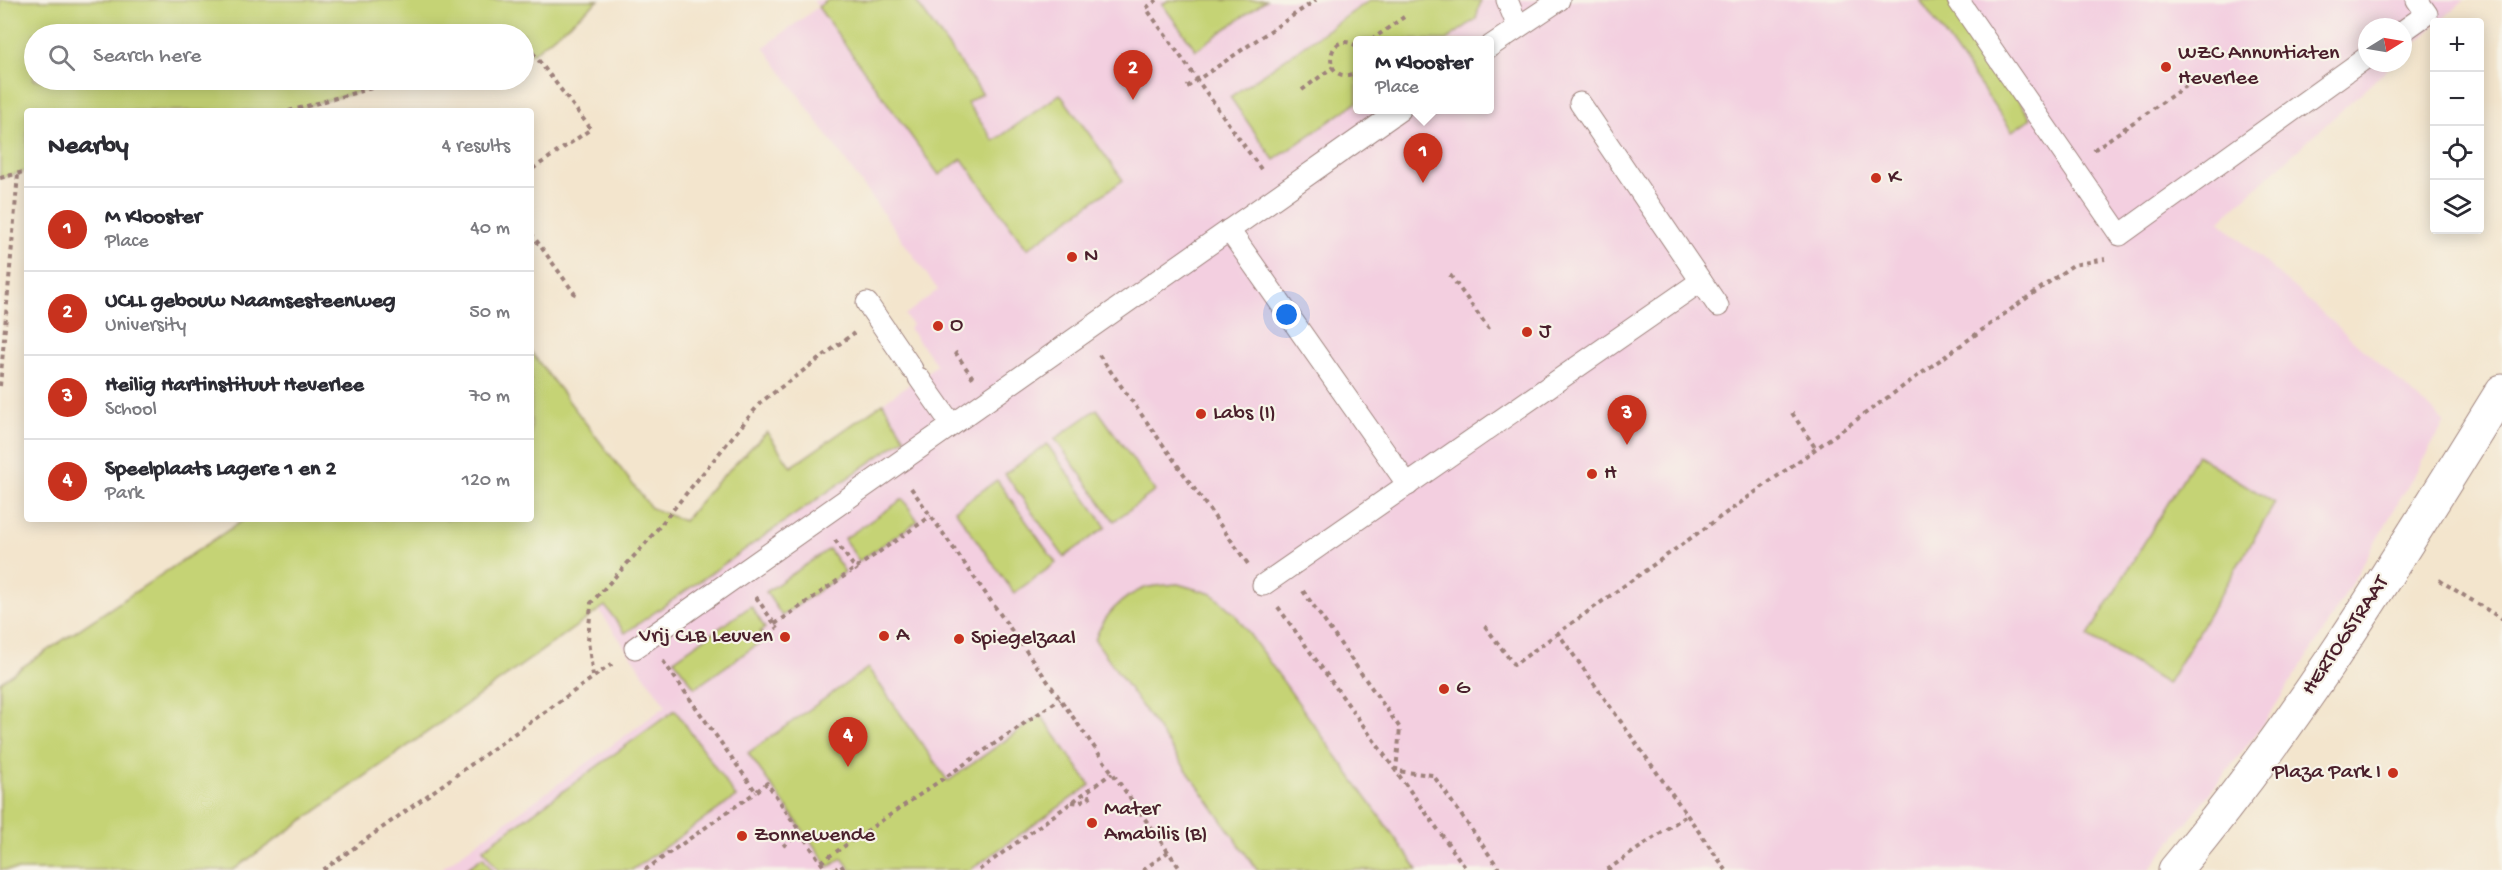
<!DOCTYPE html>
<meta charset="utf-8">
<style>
:root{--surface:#fff;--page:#f2f2f3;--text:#2b2b33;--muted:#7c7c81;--line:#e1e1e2;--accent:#c8321e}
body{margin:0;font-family:"Gochi Hand",sans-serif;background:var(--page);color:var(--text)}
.controls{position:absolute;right:18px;top:18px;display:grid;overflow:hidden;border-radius:6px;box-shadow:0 3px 15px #0003}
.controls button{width:54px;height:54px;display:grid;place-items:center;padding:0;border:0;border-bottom:2px solid var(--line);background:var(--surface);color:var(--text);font:30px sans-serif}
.compass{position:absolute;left:2358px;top:18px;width:54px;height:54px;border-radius:50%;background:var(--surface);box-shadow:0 3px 15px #0003;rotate:79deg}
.you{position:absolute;left:1287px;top:315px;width:21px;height:21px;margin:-15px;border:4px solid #fff;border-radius:50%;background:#1a73e8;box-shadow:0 0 0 9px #1a73e833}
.badge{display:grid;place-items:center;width:39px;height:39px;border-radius:50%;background:var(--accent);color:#fff;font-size:20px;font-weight:700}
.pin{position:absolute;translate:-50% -50px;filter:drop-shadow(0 2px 3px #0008)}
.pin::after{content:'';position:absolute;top:32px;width:21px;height:18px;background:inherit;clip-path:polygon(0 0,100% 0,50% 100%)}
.popup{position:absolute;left:1353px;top:36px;width:141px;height:78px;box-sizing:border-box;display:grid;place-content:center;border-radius:6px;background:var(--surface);filter:drop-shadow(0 2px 4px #0005);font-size:20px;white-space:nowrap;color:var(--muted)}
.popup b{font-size:22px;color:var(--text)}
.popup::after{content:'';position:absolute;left:50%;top:100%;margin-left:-12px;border:12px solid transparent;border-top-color:var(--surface)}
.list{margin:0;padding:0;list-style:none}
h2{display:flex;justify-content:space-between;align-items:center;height:78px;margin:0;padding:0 24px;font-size:26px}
h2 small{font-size:20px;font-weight:400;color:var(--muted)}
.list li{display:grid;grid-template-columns:39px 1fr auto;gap:18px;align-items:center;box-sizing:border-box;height:84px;padding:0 24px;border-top:2px solid var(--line)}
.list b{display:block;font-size:22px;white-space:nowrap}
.list p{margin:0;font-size:20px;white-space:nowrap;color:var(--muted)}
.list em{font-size:20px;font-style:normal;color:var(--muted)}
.icon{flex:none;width:33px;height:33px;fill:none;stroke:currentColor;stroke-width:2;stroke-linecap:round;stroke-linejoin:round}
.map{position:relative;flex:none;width:2502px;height:870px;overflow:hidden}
.search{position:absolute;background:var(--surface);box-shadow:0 3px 15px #0003;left:24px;top:24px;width:510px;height:66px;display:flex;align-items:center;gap:15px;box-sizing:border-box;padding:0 21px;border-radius:33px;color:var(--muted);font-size:22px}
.panel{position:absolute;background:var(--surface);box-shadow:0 3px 15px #0003;left:24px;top:108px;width:510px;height:414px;border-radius:6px}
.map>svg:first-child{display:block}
.built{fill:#f3cfe0;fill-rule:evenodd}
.green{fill:#c5d375;stroke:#887950;stroke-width:1.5}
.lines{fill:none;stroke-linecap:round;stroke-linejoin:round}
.service-casing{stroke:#9e827c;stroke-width:23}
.tertiary-casing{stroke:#9e827c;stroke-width:35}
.path{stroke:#9e827c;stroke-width:4;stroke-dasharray:4.5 4.5;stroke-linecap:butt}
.service{stroke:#fff;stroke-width:21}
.tertiary{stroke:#fff;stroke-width:33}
.poi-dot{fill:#c8321e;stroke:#f7f3e8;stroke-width:2}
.labels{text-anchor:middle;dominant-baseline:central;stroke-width:4.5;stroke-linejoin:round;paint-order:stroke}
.poi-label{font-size:22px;fill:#4a1f2b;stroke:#f7f3e8;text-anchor:start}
.street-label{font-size:22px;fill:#4a1f2b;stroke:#f7f3e8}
</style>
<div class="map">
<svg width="2502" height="870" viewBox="0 0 2502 870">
<rect width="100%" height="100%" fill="#f7f3e8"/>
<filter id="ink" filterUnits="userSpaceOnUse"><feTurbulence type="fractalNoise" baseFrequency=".0167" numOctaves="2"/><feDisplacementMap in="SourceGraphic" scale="12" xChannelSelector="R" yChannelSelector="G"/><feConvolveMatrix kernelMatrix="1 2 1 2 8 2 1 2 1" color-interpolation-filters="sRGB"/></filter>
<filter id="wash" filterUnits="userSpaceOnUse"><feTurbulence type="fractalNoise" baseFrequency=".008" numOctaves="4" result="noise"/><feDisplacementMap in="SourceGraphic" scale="24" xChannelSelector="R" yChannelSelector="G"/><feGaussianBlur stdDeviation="1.35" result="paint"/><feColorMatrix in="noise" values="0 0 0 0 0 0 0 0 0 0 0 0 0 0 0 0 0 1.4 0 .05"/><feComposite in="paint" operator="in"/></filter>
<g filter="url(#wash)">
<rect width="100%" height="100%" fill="#f3e5cd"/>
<path class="built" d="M 813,0 L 2464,0 L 2439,22 L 2434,22 L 2434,26 L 2403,55 L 2403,27 L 2367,27 L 2367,63 L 2394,63 L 2219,221 L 2445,422 L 2322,634 L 2260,729 L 2149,870 L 439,870 L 666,706 L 599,610 L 790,467 L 937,365 L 909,328 L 912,325 L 905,315 L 938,290 L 764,47 L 818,7 ZM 1357,40 L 1489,40 L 1489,110 L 1357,110 Z"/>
<g class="green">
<path d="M 0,0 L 599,0 L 533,53 L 524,54 L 524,34 L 34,34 L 34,80 L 401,80 L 289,111 L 27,111 L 27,171 L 0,178 Z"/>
<path d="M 828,0 L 915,0 L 982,93 L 967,103 L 994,141 L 1060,94 L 1123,180 L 1027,249 L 962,159 L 939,175 L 818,7 Z"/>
<path d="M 1169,0 L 1266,0 L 1196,50 L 1162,4 Z"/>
<path d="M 1370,0 L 1481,0 L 1476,19 L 1446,40 L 1357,40 L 1357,102 L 1274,160 L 1230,97 Z"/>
<path d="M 1920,0 L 1949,0 L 2031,118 L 2012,131 Z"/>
<path d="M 531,352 L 651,508 L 684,521 L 713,486 L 767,432 L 791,467 L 883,403 L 905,438 L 625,633 L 605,606 L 233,870 L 0,870 L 0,682 L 245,519 L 531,519 Z"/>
<path d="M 1097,409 L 1155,491 L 1114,521 L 1055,439 Z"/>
<path d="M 1047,444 L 1106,527 L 1064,557 L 1005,474 Z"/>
<path d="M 2197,455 L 2275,503 L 2167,684 L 2088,636 Z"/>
<path d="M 997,480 L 1056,563 L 1014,593 L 955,510 Z"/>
<path d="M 903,499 L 918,521 L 859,561 L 844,539 Z"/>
<path d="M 829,549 L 845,572 L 782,616 L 766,592 Z"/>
<path d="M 1178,584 L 1212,594 L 1235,614 L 1418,870 L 1257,870 L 1095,640 C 1103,616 1121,597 1145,588 C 1155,585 1168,585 1178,584 Z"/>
<path d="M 751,606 L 765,628 L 760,632 L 765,639 L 695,688 L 674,660 Z"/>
<path d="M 868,668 L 948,781 L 1041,715 L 1090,785 L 970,870 L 851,870 L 842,858 L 829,867 L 748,753 Z"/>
<path d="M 675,710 L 736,797 L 632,870 L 498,870 L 483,849 Z"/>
<path d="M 483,857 L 492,870 L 465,870 Z"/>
</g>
</g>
<g filter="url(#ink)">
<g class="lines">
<defs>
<g id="service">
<path d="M 1507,0 L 1518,27"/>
<path d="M 1958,0 L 2120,235 L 2367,57"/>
<path d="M 2403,31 L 2427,14 L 2417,0"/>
<path d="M 1489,47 L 1559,0"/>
<path d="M 1580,103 L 1718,306"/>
<path d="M 1229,230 L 1408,485"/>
<path d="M 867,303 L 912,369"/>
<path d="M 919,378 L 952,425"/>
<path d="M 1263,585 L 1701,281"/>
<path d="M 635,648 L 1400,110"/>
</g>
<path id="tertiary" d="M 2175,870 C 2300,722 2400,555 2502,391"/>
</defs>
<use href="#service" class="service-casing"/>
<use href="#tertiary" class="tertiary-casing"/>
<g class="path">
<path d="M 1157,0 L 1146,8 L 1263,172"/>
<path d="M 1371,40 L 1404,17"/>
<path d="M 1357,46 C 1324,26 1321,90 1357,72"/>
<path d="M 524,54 L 533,53 L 591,129 L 531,170"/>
<path d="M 1187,87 L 1316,0"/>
<path d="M 1302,90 L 1333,67"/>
<path d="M 289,111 L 401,80"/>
<path d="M 2094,148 L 2095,149 L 2190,83"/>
<path d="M 0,178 L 27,171"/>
<path d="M 531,233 L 577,297"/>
<path d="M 1450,275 L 1489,329"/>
<path d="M 955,352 L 973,378"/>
<path d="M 1099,355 L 1248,564"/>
<path d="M 0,386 L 18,174"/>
<path d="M 1792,413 L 1816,449"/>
<path d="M 911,488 L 1181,870"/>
<path d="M 835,540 L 857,571"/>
<path d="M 2439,580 L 2502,619"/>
<path d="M 1303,591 L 1400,728 L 1396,771 L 1433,775 L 1500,870"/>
<path d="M 756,597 L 778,629"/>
<path d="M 1278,607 L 1467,870"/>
<path d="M 775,624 L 931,516"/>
<path d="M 1485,626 L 1514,665 L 1558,633"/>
<path d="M 663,661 L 756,792 L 767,783 L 826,870"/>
<path d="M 593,676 L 588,641 L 591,603 L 645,544 L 761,402 L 854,333"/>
<path d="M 1072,802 L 1079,803 L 1089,796 L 1091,799"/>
<path d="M 783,846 L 801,833"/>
<path d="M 821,862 L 1060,699"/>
<path d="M 323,870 L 612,664"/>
<path d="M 645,870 L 756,792"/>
<path d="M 834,870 L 841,865 L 844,870"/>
<path d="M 979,870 L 1112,773"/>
<path d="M 1143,870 L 1168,852"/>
<path d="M 1607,870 L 1687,815"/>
<path d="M 1726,870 L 1558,633 L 2073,265 L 2105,259"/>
</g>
<use href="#service" class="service"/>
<use href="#tertiary" class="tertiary"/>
</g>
</g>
<g class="poi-dot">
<circle cx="2166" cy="67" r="6"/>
<circle cx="1876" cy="178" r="6"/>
<circle cx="1072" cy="257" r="6"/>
<circle cx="938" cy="326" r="6"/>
<circle cx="1527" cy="332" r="6"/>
<circle cx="1201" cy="414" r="6"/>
<circle cx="1592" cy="474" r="6"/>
<circle cx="884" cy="636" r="6"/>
<circle cx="785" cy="637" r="6"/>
<circle cx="959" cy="639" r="6"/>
<circle cx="1444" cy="689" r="6"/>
<circle cx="2393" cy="773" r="6"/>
<circle cx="1092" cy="823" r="6"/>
<circle cx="742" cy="836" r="6"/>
</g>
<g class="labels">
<g class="poi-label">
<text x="2178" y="54">WZC Annuntiaten<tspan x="2178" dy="25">Heverlee</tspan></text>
<text x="1888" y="178">K</text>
<text x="1084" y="257">N</text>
<text x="950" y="326">O</text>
<text x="1539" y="332">J</text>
<text x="1213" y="414">Labs (I)</text>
<text x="1604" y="474">H</text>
<text x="896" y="636">A</text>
<text x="773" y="637" text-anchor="end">Vrij CLB Leuven</text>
<text x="971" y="639">Spiegelzaal</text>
<text x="1456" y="689">G</text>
<text x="2381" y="773" text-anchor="end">Plaza Park I</text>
<text x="1104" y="810">Mater<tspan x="1104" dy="25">Amabilis (B)</tspan></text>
<text x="754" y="836">Zonnewende</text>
</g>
<g class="street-label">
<text transform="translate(2346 636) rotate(-56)">HERTOGSTRAAT</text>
</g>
</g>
</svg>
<div class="controls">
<button>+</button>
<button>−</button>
<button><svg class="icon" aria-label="locate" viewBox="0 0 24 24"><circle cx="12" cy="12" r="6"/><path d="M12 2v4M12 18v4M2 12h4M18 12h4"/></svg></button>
<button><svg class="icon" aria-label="layers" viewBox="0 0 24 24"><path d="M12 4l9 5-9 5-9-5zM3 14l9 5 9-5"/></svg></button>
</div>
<svg class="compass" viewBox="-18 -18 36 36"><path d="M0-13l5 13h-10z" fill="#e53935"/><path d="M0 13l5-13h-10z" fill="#7c7c81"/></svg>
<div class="you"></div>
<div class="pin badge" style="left:1423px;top:183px">1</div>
<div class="popup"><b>M Klooster</b>Place</div>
<div class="pin badge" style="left:1133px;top:100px">2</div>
<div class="pin badge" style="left:1627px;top:445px">3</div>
<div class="pin badge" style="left:848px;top:767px">4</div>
<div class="search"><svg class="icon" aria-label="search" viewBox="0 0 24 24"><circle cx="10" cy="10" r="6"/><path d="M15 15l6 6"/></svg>Search here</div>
<section class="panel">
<h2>Nearby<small>4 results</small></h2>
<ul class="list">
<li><span class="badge">1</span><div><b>M Klooster</b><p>Place</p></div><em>40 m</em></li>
<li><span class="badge">2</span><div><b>UCLL gebouw Naamsesteenweg</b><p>University</p></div><em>50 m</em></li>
<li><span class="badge">3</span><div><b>Heilig Hartinstituut Heverlee</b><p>School</p></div><em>70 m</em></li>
<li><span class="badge">4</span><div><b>Speelplaats Lagere 1 en 2</b><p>Park</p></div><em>120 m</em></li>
</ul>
</section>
</div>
